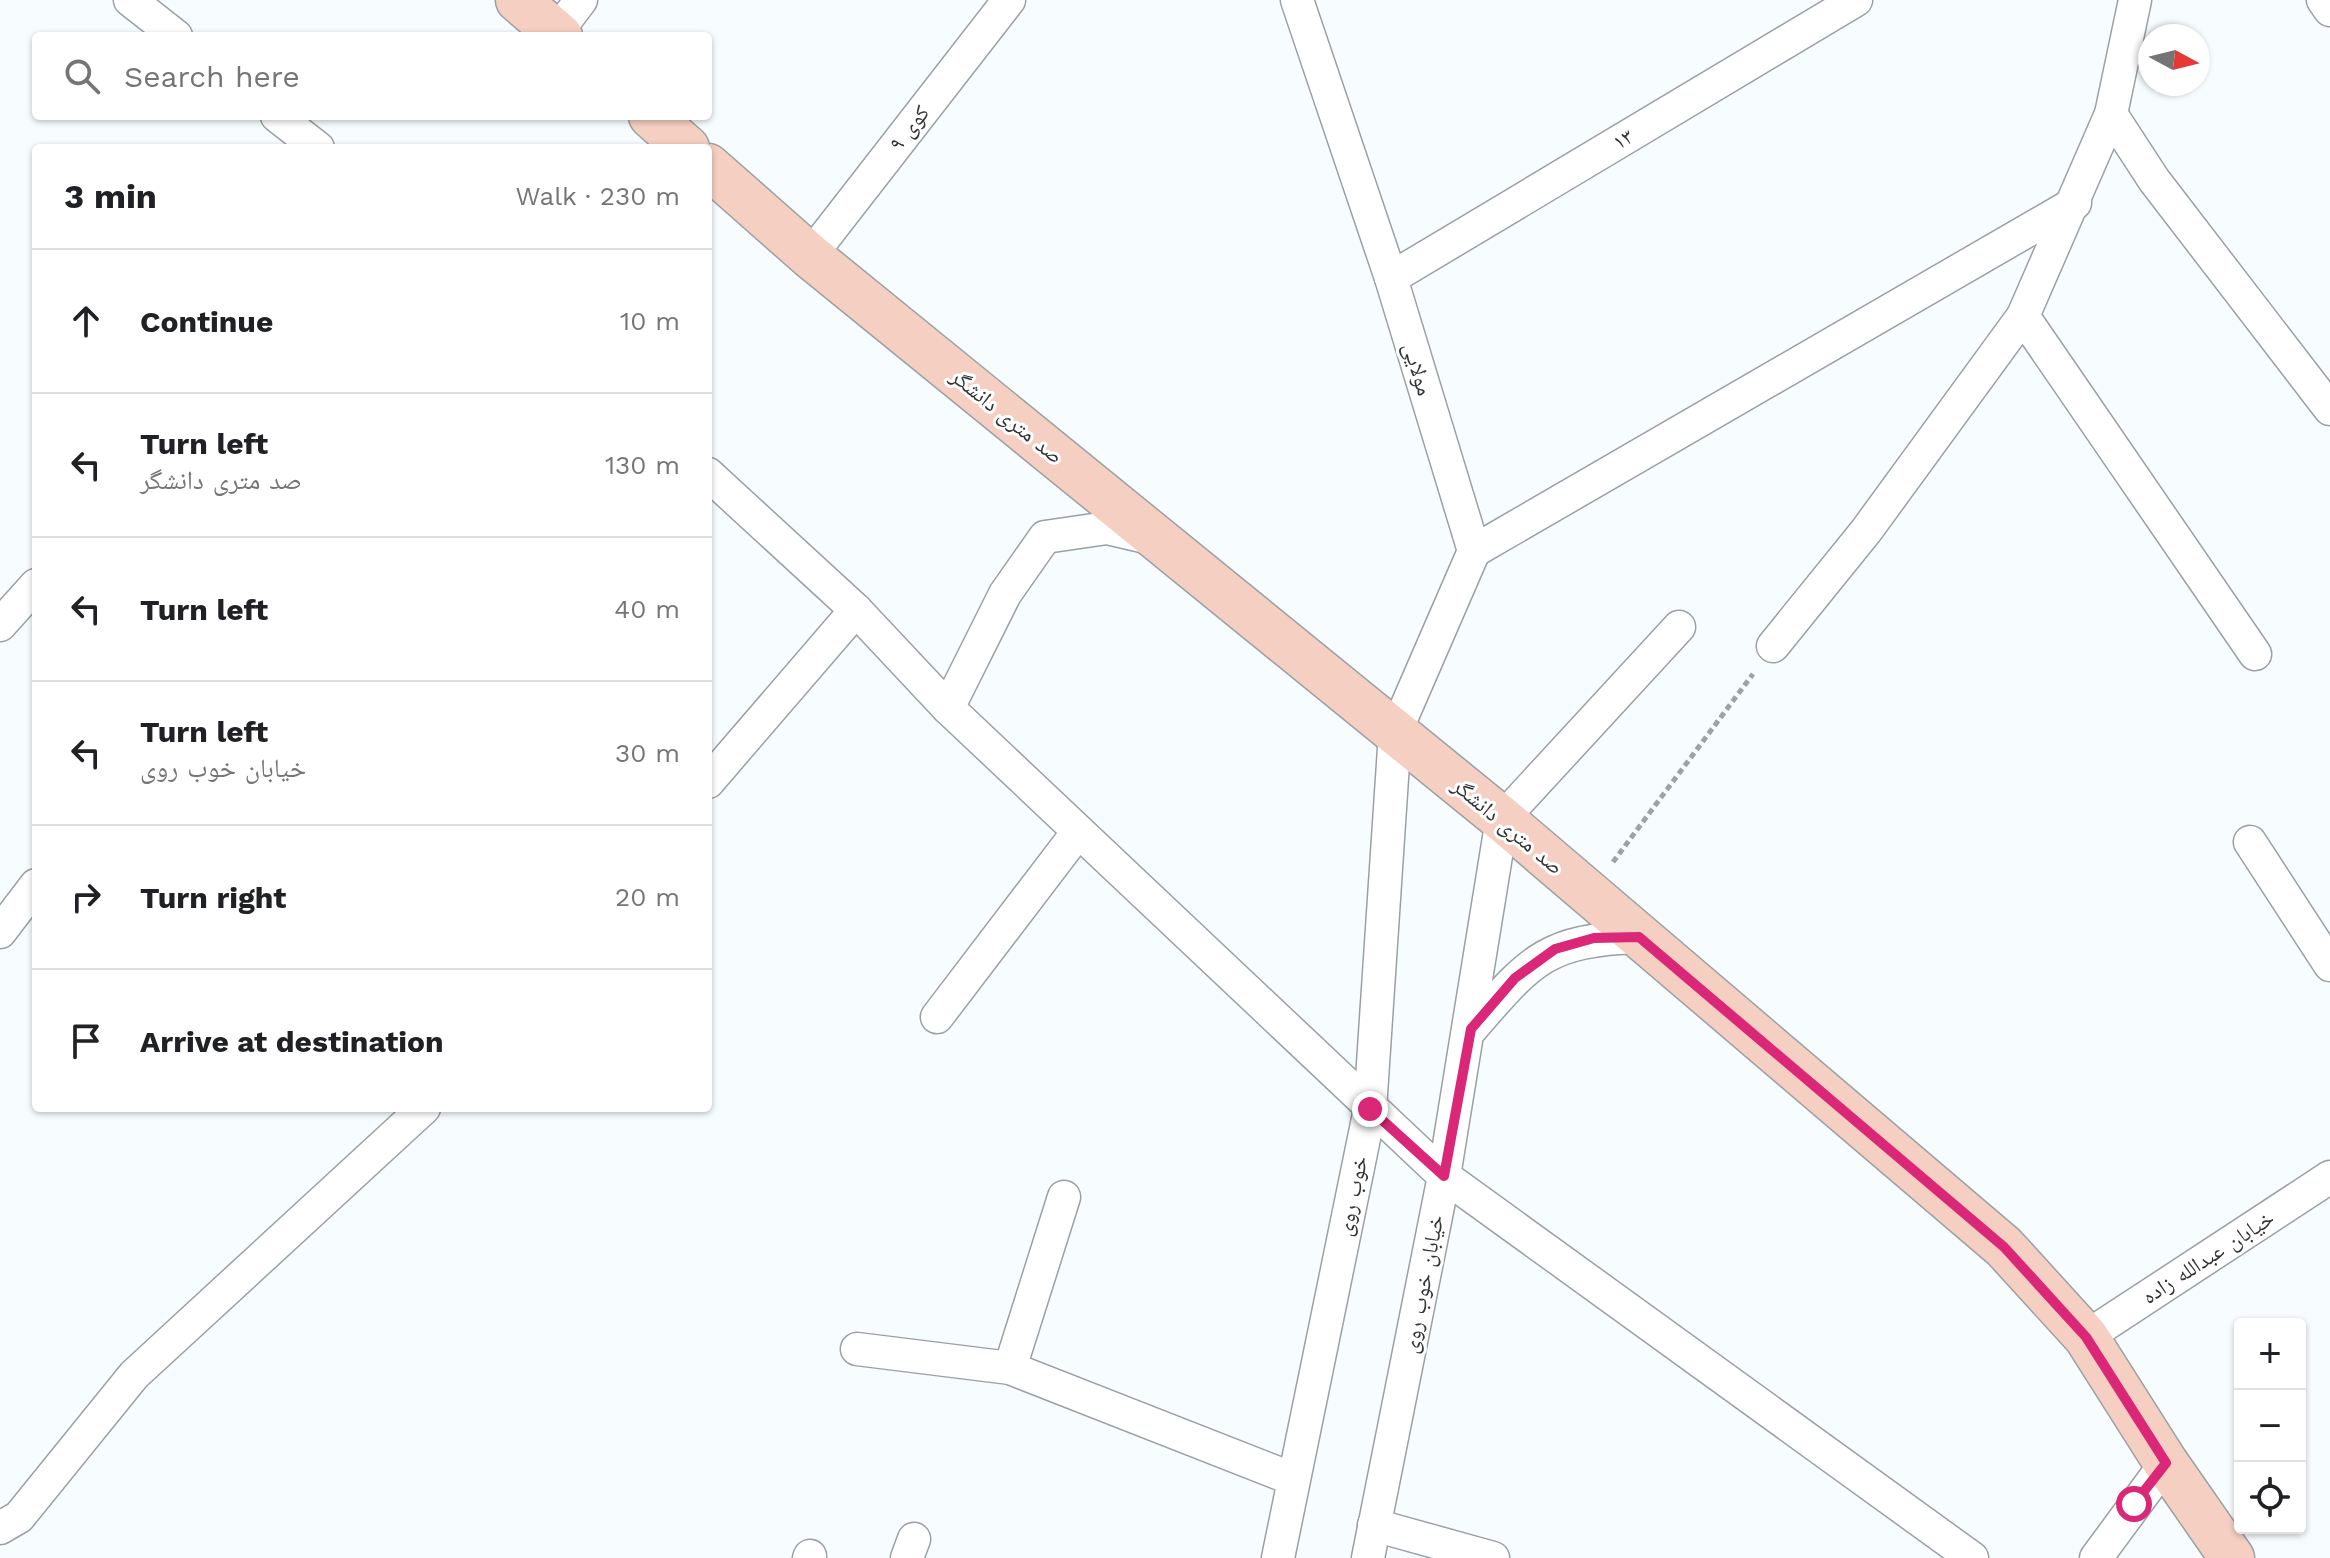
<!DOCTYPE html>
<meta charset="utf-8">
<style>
:root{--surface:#fff;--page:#f6f6f6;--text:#202124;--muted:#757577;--line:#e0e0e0}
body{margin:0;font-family:"Work Sans","Noto Naskh Arabic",sans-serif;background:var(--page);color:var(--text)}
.controls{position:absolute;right:24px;bottom:24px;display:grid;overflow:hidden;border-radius:8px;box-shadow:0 2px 6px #0004}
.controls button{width:72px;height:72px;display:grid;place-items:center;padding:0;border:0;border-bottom:2px solid var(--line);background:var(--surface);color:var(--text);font:40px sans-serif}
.compass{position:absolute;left:2138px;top:24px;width:72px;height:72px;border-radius:50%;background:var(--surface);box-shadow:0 2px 6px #0004;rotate:97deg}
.stop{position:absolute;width:24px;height:24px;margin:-18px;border:6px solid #db2777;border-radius:50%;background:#fff}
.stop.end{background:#db2777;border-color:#fff;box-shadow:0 2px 8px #0008}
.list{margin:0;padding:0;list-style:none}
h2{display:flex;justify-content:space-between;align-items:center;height:104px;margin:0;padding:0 32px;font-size:34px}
h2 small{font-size:26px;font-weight:400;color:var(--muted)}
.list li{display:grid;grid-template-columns:52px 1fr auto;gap:24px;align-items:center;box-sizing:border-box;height:144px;padding:0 32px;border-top:2px solid var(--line)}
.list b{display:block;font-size:30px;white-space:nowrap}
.list p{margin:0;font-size:26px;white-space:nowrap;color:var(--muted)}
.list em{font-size:26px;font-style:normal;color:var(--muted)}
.icon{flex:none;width:44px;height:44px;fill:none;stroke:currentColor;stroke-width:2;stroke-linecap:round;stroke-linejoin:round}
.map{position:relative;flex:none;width:2330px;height:1558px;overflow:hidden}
.search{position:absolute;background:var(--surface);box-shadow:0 2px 6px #0004;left:32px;top:32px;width:680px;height:88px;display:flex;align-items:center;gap:20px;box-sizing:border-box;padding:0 28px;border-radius:8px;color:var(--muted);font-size:30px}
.panel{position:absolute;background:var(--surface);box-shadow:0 2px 6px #0004;left:32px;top:144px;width:680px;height:968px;border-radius:8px}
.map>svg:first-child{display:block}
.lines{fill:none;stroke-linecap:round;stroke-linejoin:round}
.street-casing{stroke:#9ba0a4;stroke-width:35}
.secondary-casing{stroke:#9ba0a4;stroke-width:47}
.path{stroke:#9ea2a4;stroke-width:5;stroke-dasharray:6 4;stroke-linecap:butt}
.street{stroke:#fff;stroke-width:32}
.secondary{stroke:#f5cfc1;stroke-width:44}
.route{stroke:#db2777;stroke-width:10}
.labels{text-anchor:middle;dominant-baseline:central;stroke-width:6;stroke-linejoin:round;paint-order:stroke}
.street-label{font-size:22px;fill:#323436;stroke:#fff}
</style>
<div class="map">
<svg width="2330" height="1558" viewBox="0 0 2330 1558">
<rect width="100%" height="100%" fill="#f7fcff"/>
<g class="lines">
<defs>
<g id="street">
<path d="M 130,0 L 176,36"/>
<path d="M 2323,0 L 2330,10"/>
<path d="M 556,33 L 581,0"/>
<path d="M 2111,114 L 2154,180 L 2330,409"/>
<path d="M 277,116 L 318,148"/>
<path d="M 810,256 L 1009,0"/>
<path d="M 1391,278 L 1856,0"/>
<path d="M 2023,316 L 2255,654"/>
<path d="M 708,474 L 856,610 L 948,708"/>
<path d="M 1154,539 L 1107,528 L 1045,537 L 1005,594 L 948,708 L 1444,1176 L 1972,1558"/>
<path d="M 1474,551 L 2075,203"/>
<path d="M 0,625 L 36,585"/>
<path d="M 1773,646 L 1866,531 L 2023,316 L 2111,114 L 2135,0"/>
<path d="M 708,782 L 856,610"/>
<path d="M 2250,842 L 2330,965"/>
<path d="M 0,932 L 36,885"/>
<path d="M 937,1017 L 1078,832"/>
<path d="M 1471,1029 C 1530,961 1545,940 1639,937"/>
<path d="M 2086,1337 L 2330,1177"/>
<path d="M 857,1349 L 1010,1368 L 1293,1479"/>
<path d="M 1010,1368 L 1064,1197"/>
<path d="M 1374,1525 L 1493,1558"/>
<path d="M 0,1528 L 19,1517 L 134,1375 L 424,1108"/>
<path d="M 809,1558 L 810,1556"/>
<path d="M 907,1558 L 914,1539"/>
<path d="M 1278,1558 L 1370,1109 L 1395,733 L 1474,551 L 1391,278 L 1297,0"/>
<path d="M 1368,1558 L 1444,1176 L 1502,819 L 1679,627"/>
<path d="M 2096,1558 L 2166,1463"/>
</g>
<g id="secondary">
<path d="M 518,0 L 560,36"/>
<path d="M 651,116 L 687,148"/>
<path d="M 708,166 L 810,256 L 1502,819 L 2004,1247 L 2086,1337 L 2166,1463 L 2232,1558"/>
</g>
</defs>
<use href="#street" class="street-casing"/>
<use href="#secondary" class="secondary-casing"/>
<path class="path" d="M 1613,862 L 1753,674"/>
<use href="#street" class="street"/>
<use href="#secondary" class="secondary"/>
</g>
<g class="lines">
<path class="route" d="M 1370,1109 L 1444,1176 L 1471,1029 L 1515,978 L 1555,949 L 1594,938 L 1639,937 L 2004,1247 L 2086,1337 L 2166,1463 L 2134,1504"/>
</g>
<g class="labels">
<g class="street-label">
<text transform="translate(909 128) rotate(-52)">کوی ۹</text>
<text transform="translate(1623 139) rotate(-31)">۱۳</text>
<text transform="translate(1418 369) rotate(73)">مولایی</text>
<text transform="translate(1007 416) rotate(39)">صد متری دانشگر</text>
<text transform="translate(1508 826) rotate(40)">صد متری دانشگر</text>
<text transform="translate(1352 1196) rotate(-78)">خوب روی</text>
<text transform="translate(2208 1257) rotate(-33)">خیابان عبدالله زاده</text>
<text transform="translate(1423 1284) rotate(-79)">خیابان خوب روی</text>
</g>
</g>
</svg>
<div class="controls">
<button>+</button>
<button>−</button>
<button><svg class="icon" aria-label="locate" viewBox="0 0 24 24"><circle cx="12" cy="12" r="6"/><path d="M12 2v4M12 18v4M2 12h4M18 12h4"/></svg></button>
</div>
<svg class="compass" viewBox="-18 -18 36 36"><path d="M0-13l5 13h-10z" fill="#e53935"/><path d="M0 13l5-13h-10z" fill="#757577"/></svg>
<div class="stop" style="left:2134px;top:1504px"></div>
<div class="stop end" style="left:1370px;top:1109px"></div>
<div class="search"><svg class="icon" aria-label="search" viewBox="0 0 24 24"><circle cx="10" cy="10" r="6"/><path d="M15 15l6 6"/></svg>Search here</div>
<section class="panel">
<h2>3 min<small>Walk · 230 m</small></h2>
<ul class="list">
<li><svg class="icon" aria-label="ahead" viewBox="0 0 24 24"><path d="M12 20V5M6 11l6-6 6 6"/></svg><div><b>Continue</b></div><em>10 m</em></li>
<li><svg class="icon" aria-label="left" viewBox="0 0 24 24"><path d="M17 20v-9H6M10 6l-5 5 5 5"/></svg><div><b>Turn left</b><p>صد متری دانشگر</p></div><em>130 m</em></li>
<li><svg class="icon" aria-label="left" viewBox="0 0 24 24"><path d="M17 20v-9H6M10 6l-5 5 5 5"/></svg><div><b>Turn left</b></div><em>40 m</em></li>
<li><svg class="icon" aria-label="left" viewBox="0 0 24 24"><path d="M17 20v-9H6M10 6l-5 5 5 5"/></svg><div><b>Turn left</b><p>خیابان خوب روی</p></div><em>30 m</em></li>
<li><svg class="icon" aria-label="right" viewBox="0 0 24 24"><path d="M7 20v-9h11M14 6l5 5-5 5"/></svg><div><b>Turn right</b></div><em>20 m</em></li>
<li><svg class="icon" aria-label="arrive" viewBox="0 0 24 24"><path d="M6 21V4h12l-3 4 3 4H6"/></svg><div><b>Arrive at destination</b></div></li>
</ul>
</section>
</div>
